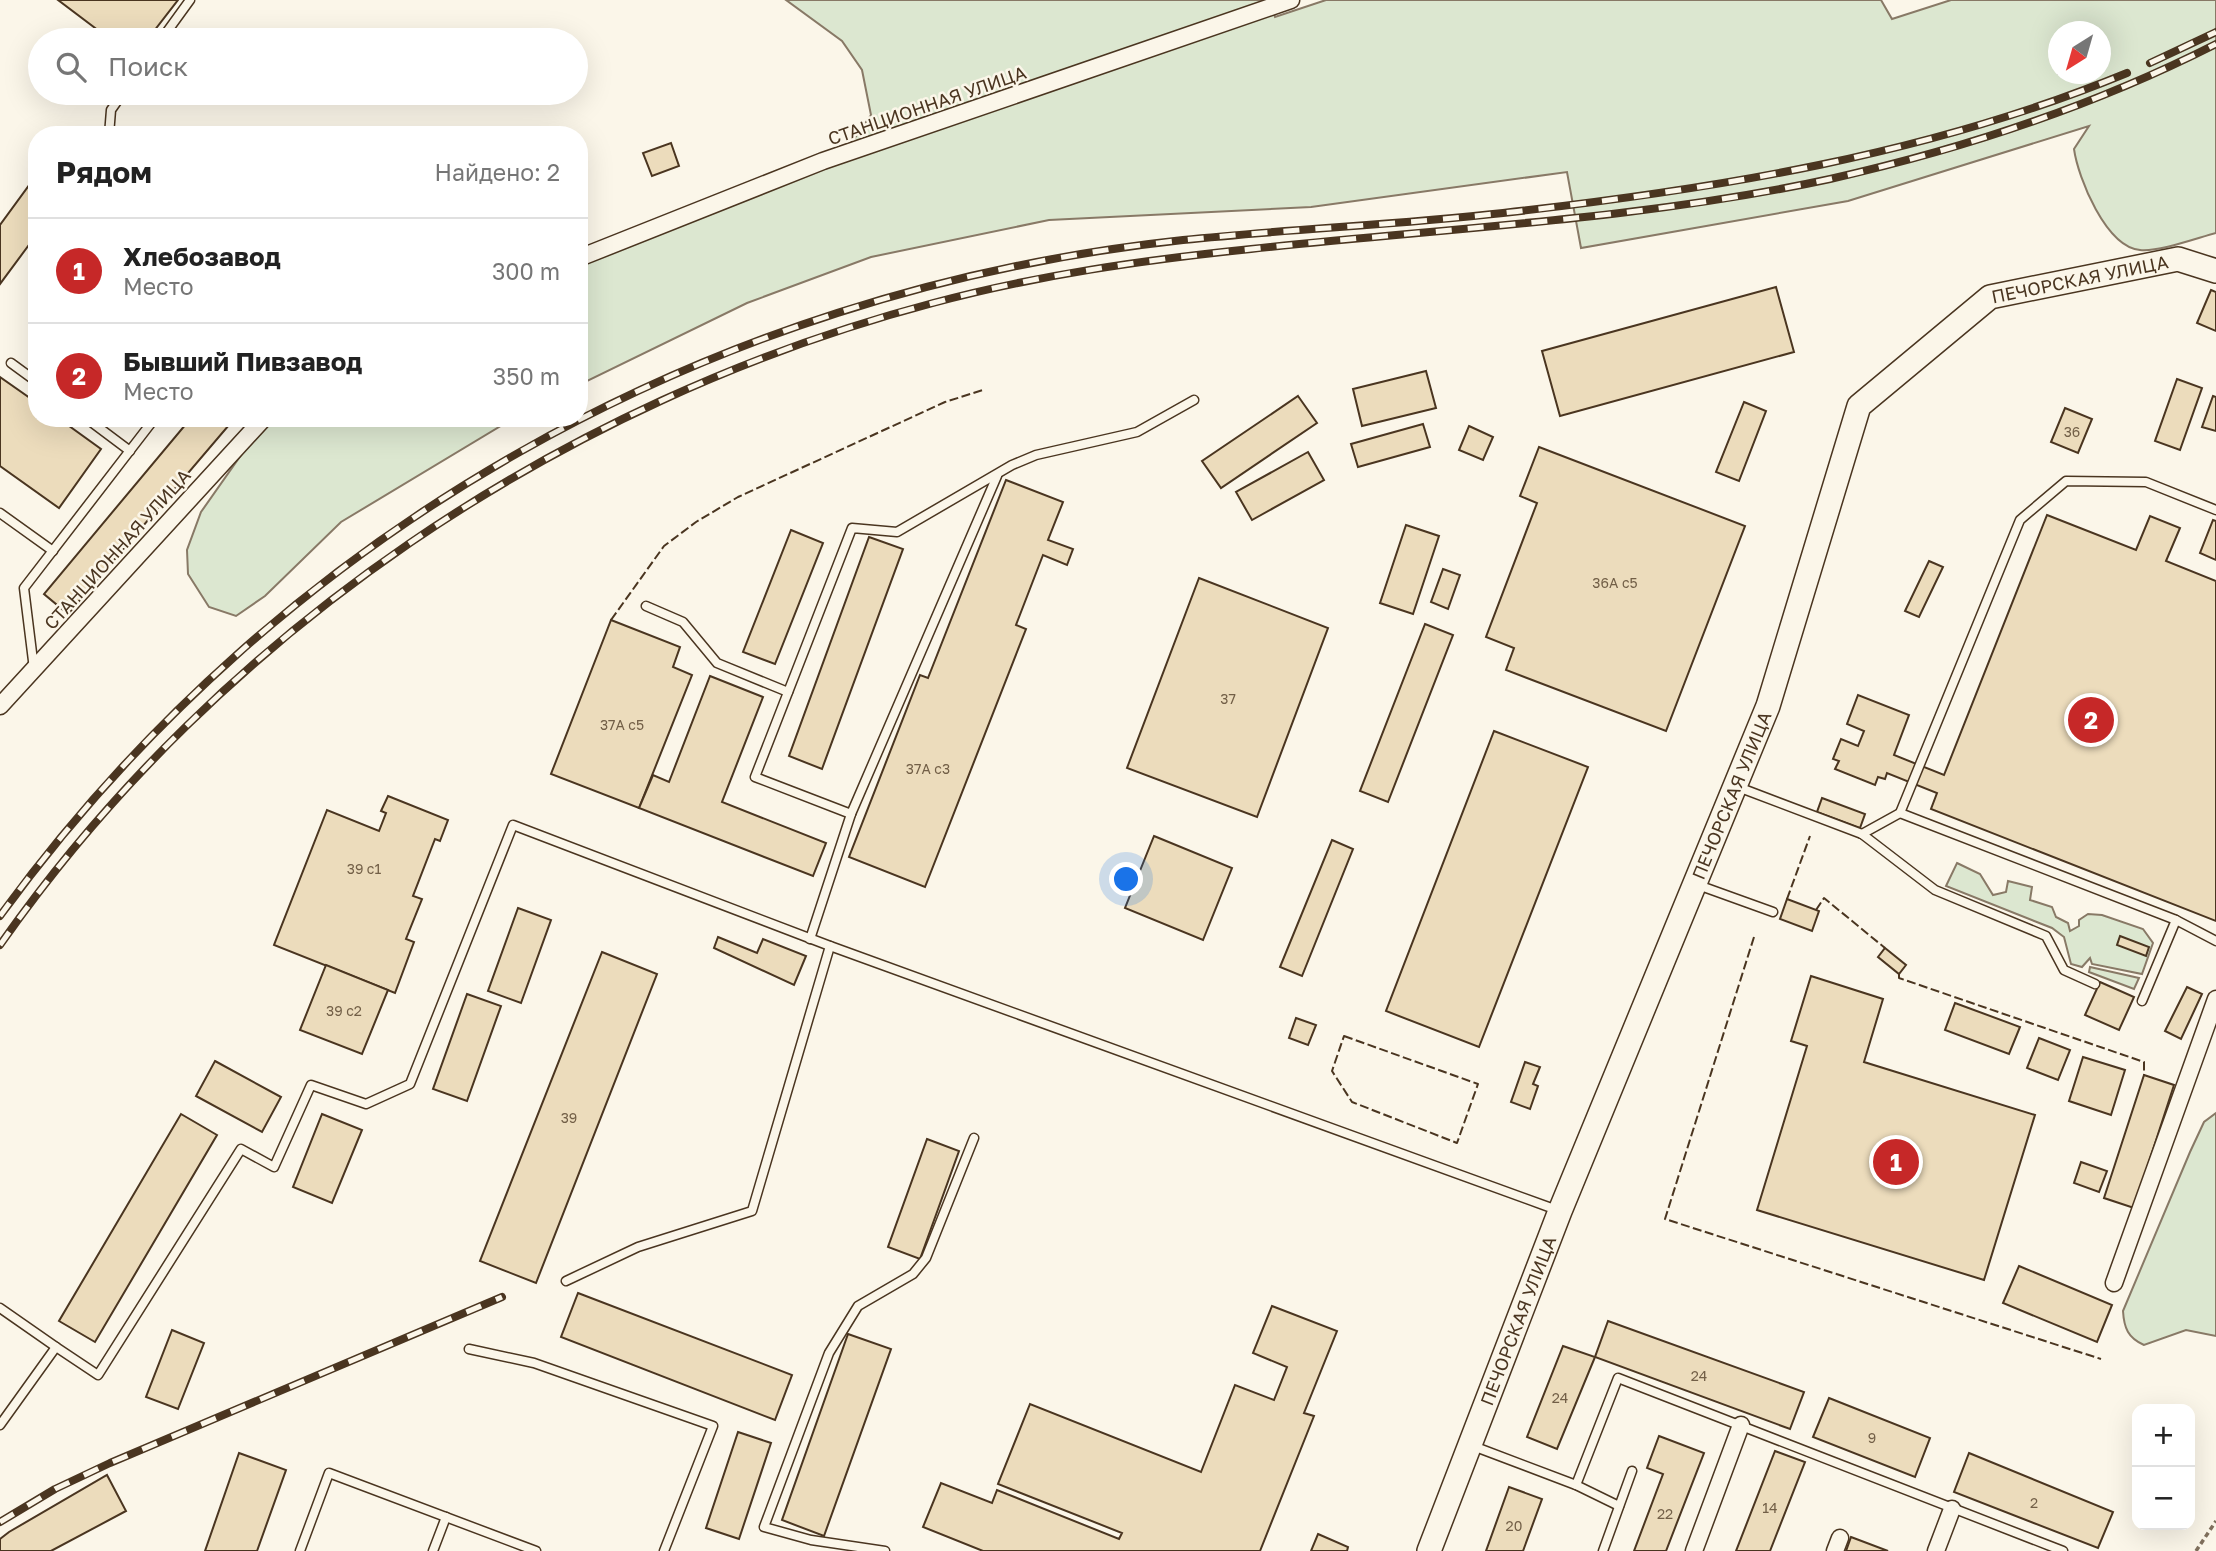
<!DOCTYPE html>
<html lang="ru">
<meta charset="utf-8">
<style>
:root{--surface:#fff;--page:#f6f6f6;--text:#222;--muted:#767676;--line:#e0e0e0;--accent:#c62828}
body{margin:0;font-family:"Golos Text",sans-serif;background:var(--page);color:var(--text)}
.controls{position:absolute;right:21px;bottom:21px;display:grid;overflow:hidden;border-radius:14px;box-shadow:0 7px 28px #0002}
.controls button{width:63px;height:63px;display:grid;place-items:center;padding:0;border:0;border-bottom:2px solid var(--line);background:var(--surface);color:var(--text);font:35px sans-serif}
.compass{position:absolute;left:2048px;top:21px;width:63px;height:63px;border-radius:50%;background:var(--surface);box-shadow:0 7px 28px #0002;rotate:217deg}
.you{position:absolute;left:1127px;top:880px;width:24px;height:24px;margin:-18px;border:5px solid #fff;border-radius:50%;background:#1a73e8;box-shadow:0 0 0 10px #1a73e833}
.badge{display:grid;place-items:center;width:46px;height:46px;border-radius:50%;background:var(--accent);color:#fff;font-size:23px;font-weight:700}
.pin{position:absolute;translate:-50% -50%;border:4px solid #fff;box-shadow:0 2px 7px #0006}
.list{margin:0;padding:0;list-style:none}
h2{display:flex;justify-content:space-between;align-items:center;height:91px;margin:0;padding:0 28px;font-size:30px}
h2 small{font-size:23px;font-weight:400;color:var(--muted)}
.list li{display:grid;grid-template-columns:46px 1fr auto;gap:21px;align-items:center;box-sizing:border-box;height:105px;padding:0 28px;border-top:2px solid var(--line)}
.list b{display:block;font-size:26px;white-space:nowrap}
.list p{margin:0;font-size:23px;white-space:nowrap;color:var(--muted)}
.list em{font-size:23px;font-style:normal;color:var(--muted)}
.icon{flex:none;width:38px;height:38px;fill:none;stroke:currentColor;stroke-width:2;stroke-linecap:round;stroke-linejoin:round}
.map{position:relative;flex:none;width:2216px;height:1551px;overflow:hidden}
.search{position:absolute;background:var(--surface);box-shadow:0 7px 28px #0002;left:28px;top:28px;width:560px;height:77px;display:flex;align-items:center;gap:18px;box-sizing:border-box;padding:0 24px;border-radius:38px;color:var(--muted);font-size:26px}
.panel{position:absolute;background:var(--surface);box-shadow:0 7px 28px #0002;left:28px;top:126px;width:560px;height:301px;border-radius:28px}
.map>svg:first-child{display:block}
.green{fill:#dce7d0;stroke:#887966;stroke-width:2;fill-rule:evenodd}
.building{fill:#ecdcbc;stroke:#4a3520;stroke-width:2}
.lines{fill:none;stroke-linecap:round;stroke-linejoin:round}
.lane-casing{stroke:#4a3520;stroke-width:11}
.street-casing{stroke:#4a3520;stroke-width:19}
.secondary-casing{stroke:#4a3520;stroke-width:26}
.path{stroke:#7f6f5c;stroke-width:3.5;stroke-dasharray:5 3.5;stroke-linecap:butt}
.lane{stroke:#fbf6e9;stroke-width:8}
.street{stroke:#fbf6e9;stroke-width:16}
.secondary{stroke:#fbf6e9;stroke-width:23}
.rail-casing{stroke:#4a3520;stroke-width:8}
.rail{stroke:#fbf6e9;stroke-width:5;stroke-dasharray:16;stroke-linecap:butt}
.fence{stroke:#4a3520;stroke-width:2;stroke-dasharray:9 3.5;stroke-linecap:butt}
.labels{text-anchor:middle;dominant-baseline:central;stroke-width:5;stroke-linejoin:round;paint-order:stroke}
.number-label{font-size:14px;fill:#725f47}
.street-label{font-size:18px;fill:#4a3520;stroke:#fbf6e9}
</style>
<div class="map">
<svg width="2216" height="1551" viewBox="0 0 2216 1551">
<rect width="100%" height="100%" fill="#fbf6e9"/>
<g class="green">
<path d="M 786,0 L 1270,0 L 1275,17 L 1326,0 L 1881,0 L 1892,19 L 1951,0 L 2216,0 L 2216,233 C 2197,238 2159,252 2140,250 C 2106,247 2078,178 2074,149 L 2089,126 L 1848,201 L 1581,248 L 1567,172 L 1311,207 L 1049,220 L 871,257 L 747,303 L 579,385 L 579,263 L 842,156 L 871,115 L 862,70 L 842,41 ZM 2058,32 L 2100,32 L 2100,74 L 2058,74 Z"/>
<path d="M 267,418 L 514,418 L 341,522 L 265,596 L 236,616 L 209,607 L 188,574 L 187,550 L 201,512 Z"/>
<path d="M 1957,863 L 1980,874 L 1993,895 L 2006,892 L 2008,881 L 2032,887 L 2030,900 L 2052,907 L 2056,917 L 2068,923 L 2070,931 L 2079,926 L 2079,920 L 2088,914 L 2102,915 L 2143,929 L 2153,943 L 2142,974 L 2092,964 L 2090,958 L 2082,967 L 2071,964 L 2064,937 L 2052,928 L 1946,886 Z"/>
<path d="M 2090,967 L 2139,978 L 2134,989 L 2089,972 Z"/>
<path d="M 2216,1113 L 2216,1336 L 2186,1330 L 2144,1345 C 2128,1338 2124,1328 2123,1311 L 2190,1152 L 2204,1122 Z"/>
</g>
<g class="building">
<path d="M 58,0 L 178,0 L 147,40 L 111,40 Z"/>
<path d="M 671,143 L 679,166 L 652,176 L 643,153 Z"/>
<path d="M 30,184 L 37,189 L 37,234 L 0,284 L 0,225 Z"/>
<path d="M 1776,287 L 1794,352 L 1560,416 L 1542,351 Z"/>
<path d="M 2211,290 L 2216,292 L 2216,331 L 2197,323 Z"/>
<path d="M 1426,371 L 1436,408 L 1362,426 L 1353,389 Z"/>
<path d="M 0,377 L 37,403 L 37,418 L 58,418 L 101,449 L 59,508 L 0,466 Z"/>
<path d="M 2177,379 L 2202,388 L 2180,450 L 2155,441 Z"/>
<path d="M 1298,396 L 1317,423 L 1221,488 L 1202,461 Z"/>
<path d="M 2213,396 L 2216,397 L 2216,431 L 2202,427 Z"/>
<path d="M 1744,402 L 1766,411 L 1739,481 L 1716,472 Z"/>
<path d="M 2065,408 L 2092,419 L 2078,453 L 2051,442 Z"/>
<path d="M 191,418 L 235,418 L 68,614 L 44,594 Z"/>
<path d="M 1423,424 L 1430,447 L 1358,467 L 1351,444 Z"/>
<path d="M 1469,426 L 1493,437 L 1483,460 L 1459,450 Z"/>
<path d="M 1539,447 L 1745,526 L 1666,731 L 1506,670 L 1514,648 L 1486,637 L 1537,503 L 1520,496 Z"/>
<path d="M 1308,452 L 1324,480 L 1252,520 L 1236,492 Z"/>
<path d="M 1006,480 L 1063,502 L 1048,540 L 1073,549 L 1067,565 L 1043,555 L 1016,625 L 1026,629 L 925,887 L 849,857 L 920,675 L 928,678 Z"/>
<path d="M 2047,515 L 2136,550 L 2150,516 L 2180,528 L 2166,561 L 2216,581 L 2216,921 L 1931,809 L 1937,793 L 1887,773 L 1885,779 L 1878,777 L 1875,785 L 1835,769 L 1839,761 L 1833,759 L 1841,739 L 1858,746 L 1864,731 L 1847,724 L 1858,695 L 1909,715 L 1894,755 L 1944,775 Z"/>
<path d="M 2213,520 L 2216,521 L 2216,560 L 2200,553 Z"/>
<path d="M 1406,525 L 1439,536 L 1413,614 L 1380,603 Z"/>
<path d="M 791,530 L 823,543 L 775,664 L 743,652 Z"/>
<path d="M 869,537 L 903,549 L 822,769 L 789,756 Z"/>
<path d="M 1929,561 L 1943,567 L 1919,617 L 1905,611 Z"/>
<path d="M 1443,569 L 1460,575 L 1448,609 L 1431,602 Z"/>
<path d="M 1199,578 L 1328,628 L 1257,817 L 1127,768 Z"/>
<path d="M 611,620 L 680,647 L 673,667 L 692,675 L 639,808 L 551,774 Z"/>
<path d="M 1425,624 L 1453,635 L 1388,802 L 1360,791 Z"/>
<path d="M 710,676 L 763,697 L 722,802 L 826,843 L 813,876 L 639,808 L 653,775 L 669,782 Z"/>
<path d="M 1494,731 L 1588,767 L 1479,1047 L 1386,1011 Z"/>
<path d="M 388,796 L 448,820 L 440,841 L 435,839 L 413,896 L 422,899 L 406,939 L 414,942 L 395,993 L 274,945 L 327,810 L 379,831 L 386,813 L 381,811 Z"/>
<path d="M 1822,798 L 1865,814 L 1860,828 L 1817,812 Z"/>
<path d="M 1154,836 L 1232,868 L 1203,940 L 1125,908 Z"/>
<path d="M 1332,840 L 1353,849 L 1302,976 L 1280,967 Z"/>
<path d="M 1787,899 L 1819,911 L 1812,931 L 1780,919 Z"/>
<path d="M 518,908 L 551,920 L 521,1003 L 488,991 Z"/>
<path d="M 2120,936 L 2149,947 L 2146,956 L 2117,945 Z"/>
<path d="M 718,937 L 757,953 L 763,939 L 806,956 L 794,985 L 714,948 Z"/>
<path d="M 1885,948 L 1906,965 L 1899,974 L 1878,957 Z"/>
<path d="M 602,952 L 657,974 L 536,1283 L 480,1261 Z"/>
<path d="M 326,965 L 388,990 L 362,1054 L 300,1030 Z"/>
<path d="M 1811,976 L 1883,999 L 1864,1062 L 2035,1115 L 1984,1280 L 1757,1210 L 1807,1046 L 1791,1041 Z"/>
<path d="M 2100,982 L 2134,997 L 2119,1030 L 2085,1015 Z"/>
<path d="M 2187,987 L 2202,994 L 2181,1039 L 2165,1031 Z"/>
<path d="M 467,994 L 501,1006 L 467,1101 L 433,1089 Z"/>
<path d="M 1955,1003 L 2020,1027 L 2009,1054 L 1945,1030 Z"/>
<path d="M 1296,1018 L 1316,1025 L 1308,1045 L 1289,1038 Z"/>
<path d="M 2039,1038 L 2070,1050 L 2058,1080 L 2027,1068 Z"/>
<path d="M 2083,1057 L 2125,1070 L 2111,1115 L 2069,1101 Z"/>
<path d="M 215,1061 L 281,1097 L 262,1132 L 196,1096 Z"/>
<path d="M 1525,1062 L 1540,1067 L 1533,1084 L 1538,1086 L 1530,1109 L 1511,1102 Z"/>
<path d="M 2144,1075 L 2174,1085 L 2134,1208 L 2104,1198 Z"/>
<path d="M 181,1114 L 217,1135 L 95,1342 L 59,1321 Z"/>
<path d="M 322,1114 L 362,1130 L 332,1203 L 293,1187 Z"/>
<path d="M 927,1139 L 959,1151 L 920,1259 L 888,1247 Z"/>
<path d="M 2081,1162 L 2107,1171 L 2099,1192 L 2074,1183 Z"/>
<path d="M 2019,1266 L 2112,1305 L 2097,1342 L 2003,1303 Z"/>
<path d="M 578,1293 L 792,1375 L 775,1420 L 561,1337 Z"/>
<path d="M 1272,1306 L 1337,1331 L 1304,1413 L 1314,1416 L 1260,1551 L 983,1551 L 923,1527 L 941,1483 L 992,1503 L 997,1490 L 1119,1539 L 1122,1533 L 998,1484 L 1030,1404 L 1201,1472 L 1235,1385 L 1274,1400 L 1287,1367 L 1253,1353 Z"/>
<path d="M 1608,1321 L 1804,1392 L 1790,1429 L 1595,1357 Z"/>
<path d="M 172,1330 L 204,1343 L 178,1409 L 146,1397 Z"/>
<path d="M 848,1334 L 891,1349 L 824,1536 L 782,1520 Z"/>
<path d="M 1563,1346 L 1595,1357 L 1557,1449 L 1527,1437 Z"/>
<path d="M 1829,1398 L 1930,1438 L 1915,1477 L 1813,1437 Z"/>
<path d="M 738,1432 L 771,1443 L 739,1539 L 706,1528 Z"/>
<path d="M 1659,1436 L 1704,1453 L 1666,1551 L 1634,1551 L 1663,1474 L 1647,1468 Z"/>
<path d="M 1775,1451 L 1805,1462 L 1770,1551 L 1736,1551 Z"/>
<path d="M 239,1453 L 286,1470 L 257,1551 L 205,1551 Z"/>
<path d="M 1969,1453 L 2113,1512 L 2098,1548 L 1954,1492 Z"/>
<path d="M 107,1475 L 126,1511 L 51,1551 L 0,1551 L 0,1539 L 9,1532 Z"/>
<path d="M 1509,1487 L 1542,1499 L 1523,1551 L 1486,1551 Z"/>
<path d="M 1318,1534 L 1348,1547 L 1347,1551 L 1311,1551 Z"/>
<path d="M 1851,1537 L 1888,1551 L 1846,1551 Z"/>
</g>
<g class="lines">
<defs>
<g id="lane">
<path d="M 161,40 L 190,0"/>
<path d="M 109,135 L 111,110 L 123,93"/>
<path d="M 11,363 L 37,382"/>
<path d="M 86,418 L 130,451"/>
<path d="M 0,513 L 53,551"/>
<path d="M 646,606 L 683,622 L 717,663 L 788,692"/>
<path d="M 34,669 L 24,588 L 155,418"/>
<path d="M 1738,787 L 1862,834 L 1935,890 L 2046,936 L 2064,970 L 2095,984"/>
<path d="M 1900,813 L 2176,920 L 2216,941"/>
<path d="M 851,814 L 755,777 L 852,528 L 897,532 L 1012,465 L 1036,455 L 1137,432 L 1194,400"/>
<path d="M 1862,834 L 1900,813 L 2020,520 L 2066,481 L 2146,482 L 2216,510"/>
<path d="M 1698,885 L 1773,912"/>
<path d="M 810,939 L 851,814 L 997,476"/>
<path d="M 2142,1001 L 2176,920"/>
<path d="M 566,1281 L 638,1247 L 752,1211 L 830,946"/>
<path d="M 0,1308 L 56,1347"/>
<path d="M 469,1349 L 534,1363 L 713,1426 L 664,1551"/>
<path d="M 0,1425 L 56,1347 L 98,1375 L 241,1149 L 274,1167 L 311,1085 L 366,1104 L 410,1084 L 513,825 L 830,946 L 1557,1210"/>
<path d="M 1473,1446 L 1576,1485 L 1619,1506"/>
<path d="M 1576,1485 L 1618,1378 L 2063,1551"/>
<path d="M 300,1551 L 329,1473 L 536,1551"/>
<path d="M 433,1551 L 446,1517"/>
<path d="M 885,1551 L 811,1540 L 764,1527 L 829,1353 L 858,1306 L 913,1274 L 926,1258 L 974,1138"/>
<path d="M 1603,1551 L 1632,1471"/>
</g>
<g id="street">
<path d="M 579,258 L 823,161 L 1291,0"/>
<path d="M 0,706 L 264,418"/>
<path d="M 2114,1283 L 2216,999"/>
<path d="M 1694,1551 L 1741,1425"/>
<path d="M 1835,1551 L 1840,1538"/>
<path d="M 1936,1551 L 1952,1509"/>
</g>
<g id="secondary">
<path id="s1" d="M 1429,1551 L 1560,1211 L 1768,706 L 1859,406 L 1990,297 L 2178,259 L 2216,271"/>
</g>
</defs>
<use href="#lane" class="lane-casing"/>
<use href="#street" class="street-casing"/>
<use href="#secondary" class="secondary-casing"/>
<path class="path" d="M 2196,1551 L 2216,1521"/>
<use href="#lane" class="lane"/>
<use href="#street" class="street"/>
<use href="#secondary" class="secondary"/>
<defs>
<g id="rail">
<path d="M 2150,63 L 2216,32"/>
<path d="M 0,916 C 281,530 709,291 1183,240 C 1289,229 1396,225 1503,213 C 1716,189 1928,155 2127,73"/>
<path d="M 0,945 C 220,631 562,401 933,303 C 1037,275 1144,260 1251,249 C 1444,228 1640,220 1830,179 C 1963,149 2094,106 2216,44"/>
<path d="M 0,1522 L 55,1489 L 110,1463 L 502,1297"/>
</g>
</defs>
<use href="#rail" class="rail-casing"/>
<use href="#rail" class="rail"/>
<g class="fence">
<path d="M 611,620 L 664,546 L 696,522 L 738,497 L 945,402 L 983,390"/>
<path d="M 1787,899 L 1810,836"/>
<path d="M 1816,910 L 1824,898 L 1885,948"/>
<path d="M 1754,937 L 1665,1219 L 2101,1359"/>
<path d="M 1899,974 L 1899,978 L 2144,1062 L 2144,1075"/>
<path d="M 1344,1036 L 1478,1084 L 1457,1143 L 1352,1102 L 1332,1071 Z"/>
</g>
</g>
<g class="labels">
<g class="number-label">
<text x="2072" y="431">36</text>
<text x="1615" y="582">36А с5</text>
<text x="1228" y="698">37</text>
<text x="622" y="724">37А с5</text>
<text x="928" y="768">37А с3</text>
<text x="364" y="868">39 с1</text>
<text x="344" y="1010">39 с2</text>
<text x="569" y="1117">39</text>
<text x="1699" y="1375">24</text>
<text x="1560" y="1397">24</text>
<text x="1872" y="1437">9</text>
<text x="2034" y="1502">2</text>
<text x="1770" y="1507">14</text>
<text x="1665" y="1513">22</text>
<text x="1514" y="1525">20</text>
</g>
<g class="street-label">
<text transform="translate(927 105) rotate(-19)">СТАНЦИОННАЯ УЛИЦА</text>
<text stroke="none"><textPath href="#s1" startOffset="1486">ПЕЧОРСКАЯ УЛИЦА</textPath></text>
<text transform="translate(117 549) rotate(-48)">СТАНЦИОННАЯ УЛИЦА</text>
<text stroke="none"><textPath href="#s1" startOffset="814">ПЕЧОРСКАЯ УЛИЦА</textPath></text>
<text stroke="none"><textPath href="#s1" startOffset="247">ПЕЧОРСКАЯ УЛИЦА</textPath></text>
</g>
</g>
</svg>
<div class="controls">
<button>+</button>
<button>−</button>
</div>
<svg class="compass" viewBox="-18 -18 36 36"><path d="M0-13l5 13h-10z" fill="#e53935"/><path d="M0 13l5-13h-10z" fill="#767676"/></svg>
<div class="you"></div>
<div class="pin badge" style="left:1896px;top:1162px">1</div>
<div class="pin badge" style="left:2091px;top:720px">2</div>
<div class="search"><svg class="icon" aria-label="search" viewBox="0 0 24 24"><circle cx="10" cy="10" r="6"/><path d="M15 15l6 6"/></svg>Поиск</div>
<section class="panel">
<h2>Рядом<small>Найдено: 2</small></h2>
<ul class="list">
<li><span class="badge">1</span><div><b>Хлебозавод</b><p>Место</p></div><em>300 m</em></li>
<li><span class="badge">2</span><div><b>Бывший Пивзавод</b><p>Место</p></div><em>350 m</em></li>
</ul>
</section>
</div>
